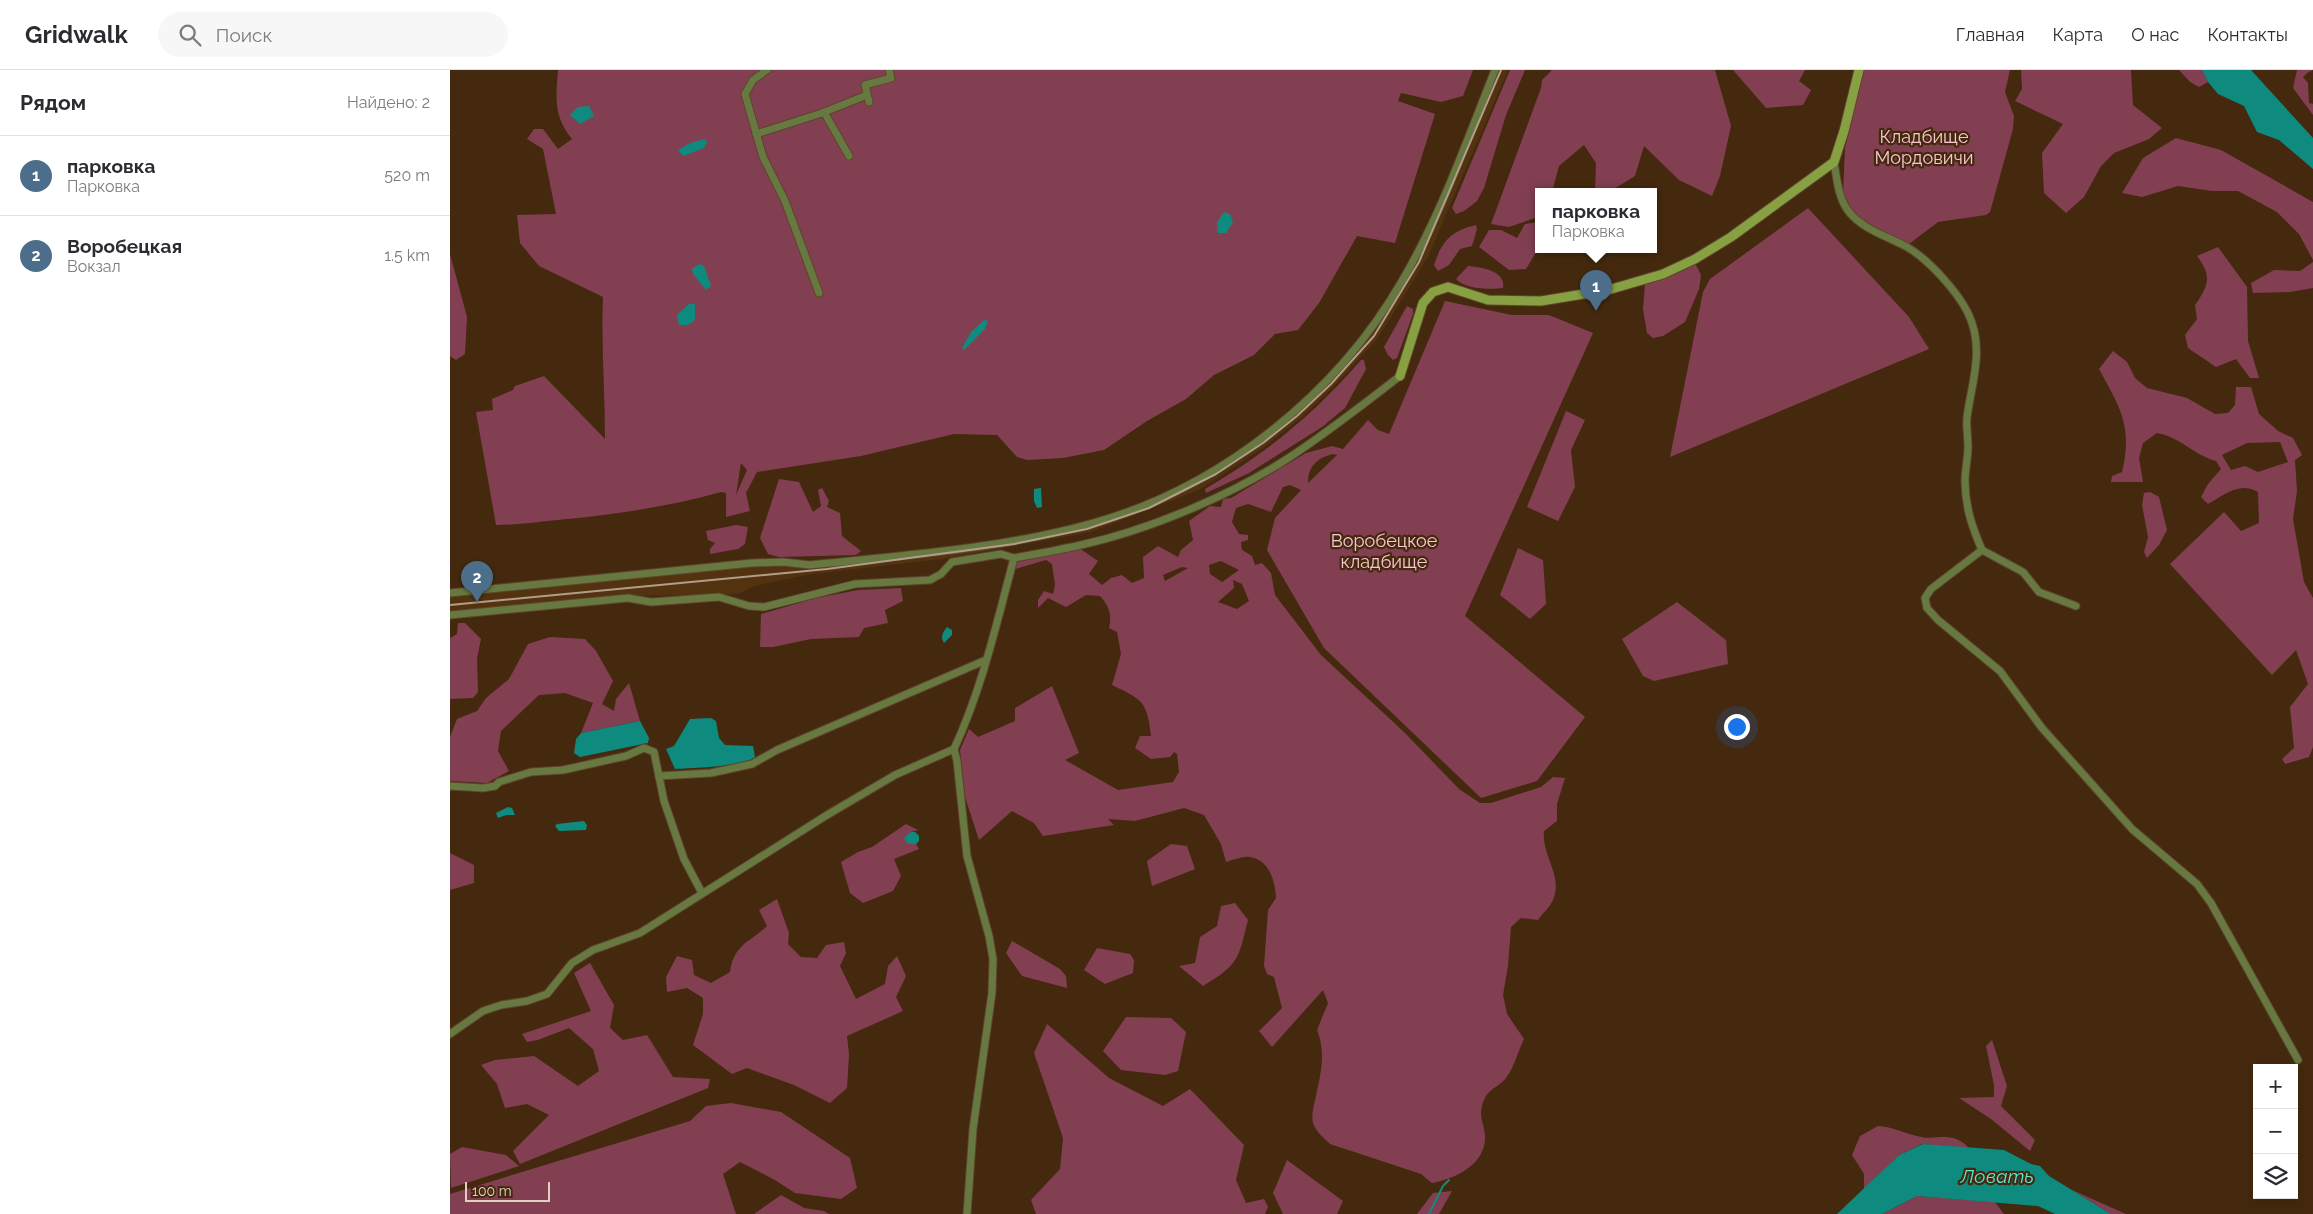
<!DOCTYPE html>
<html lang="ru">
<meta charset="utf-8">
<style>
:root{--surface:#fff;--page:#f7f7f7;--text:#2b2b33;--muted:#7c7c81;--line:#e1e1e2;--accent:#4d6e8b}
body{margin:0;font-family:Raleway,sans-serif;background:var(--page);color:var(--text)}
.controls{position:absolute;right:15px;bottom:15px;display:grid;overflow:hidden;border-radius:0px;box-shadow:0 2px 12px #0003}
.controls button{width:45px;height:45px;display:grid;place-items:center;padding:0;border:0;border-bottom:1px solid var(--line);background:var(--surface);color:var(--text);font:25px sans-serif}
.scale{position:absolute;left:15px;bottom:12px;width:85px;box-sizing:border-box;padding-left:5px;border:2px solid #e1d0c1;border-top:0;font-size:14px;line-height:18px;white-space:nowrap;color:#e1d0c1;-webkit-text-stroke:4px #44290e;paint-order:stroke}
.you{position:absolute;left:1286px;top:656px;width:18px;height:18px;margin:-12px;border:4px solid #fff;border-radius:50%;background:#1a73e8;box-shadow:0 0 0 8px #1a73e833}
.badge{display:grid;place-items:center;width:32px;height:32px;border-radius:50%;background:var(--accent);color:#fff;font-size:16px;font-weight:700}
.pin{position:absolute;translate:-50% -41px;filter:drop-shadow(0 1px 2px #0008)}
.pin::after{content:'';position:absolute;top:26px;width:18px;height:15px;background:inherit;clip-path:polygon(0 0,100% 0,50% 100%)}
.popup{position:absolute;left:1085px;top:118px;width:122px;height:65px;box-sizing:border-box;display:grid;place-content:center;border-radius:0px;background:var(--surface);filter:drop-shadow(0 1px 4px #0005);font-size:16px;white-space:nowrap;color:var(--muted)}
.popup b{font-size:19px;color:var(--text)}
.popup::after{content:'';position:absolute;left:50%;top:100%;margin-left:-10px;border:10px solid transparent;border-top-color:var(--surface)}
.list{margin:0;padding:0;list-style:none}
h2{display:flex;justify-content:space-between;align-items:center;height:65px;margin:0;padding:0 20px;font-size:21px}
h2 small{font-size:16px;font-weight:400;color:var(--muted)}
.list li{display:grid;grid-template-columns:32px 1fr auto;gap:15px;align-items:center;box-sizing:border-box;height:80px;padding:0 20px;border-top:1px solid var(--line)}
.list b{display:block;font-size:19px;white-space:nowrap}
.list p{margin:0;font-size:16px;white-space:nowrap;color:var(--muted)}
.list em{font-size:16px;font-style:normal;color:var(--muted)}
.icon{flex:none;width:28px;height:28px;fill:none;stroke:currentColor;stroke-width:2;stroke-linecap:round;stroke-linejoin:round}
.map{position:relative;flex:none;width:1863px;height:1144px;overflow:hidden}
header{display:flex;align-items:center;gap:30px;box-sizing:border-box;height:70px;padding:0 25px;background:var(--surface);border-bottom:1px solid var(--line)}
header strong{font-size:24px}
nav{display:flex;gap:28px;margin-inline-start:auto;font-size:18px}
.search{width:350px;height:45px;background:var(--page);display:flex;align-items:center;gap:12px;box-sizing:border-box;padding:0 18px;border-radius:28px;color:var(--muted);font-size:19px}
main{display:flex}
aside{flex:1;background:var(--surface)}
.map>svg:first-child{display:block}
.built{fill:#533210}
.green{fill:#823f52;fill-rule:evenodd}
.water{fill:#0e8b7e}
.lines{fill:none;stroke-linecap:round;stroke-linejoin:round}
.stream{stroke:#0e8b7e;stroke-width:2}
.street-casing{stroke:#5d442b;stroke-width:9}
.secondary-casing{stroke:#5d442b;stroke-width:11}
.street{stroke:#677840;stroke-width:7}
.secondary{stroke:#86a042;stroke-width:9}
.rail{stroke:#b19d8a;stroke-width:2}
.labels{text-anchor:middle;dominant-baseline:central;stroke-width:4.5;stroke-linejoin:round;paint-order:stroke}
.park-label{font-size:18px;fill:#fac5d2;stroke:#44290e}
.water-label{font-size:19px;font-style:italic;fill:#5ae6d3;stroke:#44290e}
</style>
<header>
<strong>Gridwalk</strong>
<div class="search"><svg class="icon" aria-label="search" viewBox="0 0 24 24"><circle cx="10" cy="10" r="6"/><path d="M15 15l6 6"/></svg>Поиск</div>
<nav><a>Главная</a><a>Карта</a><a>О нас</a><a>Контакты</a></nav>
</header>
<main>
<aside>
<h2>Рядом<small>Найдено: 2</small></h2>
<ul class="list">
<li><span class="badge">1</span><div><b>парковка</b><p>Парковка</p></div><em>520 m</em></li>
<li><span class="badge">2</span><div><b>Воробецкая</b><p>Вокзал</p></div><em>1.5 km</em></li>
</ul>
</aside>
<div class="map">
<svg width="1863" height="1144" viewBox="0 0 1863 1144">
<rect width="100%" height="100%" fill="#44290e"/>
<path class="built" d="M 1048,0 L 1058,0 L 978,187 L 928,268 L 884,316 L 852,347 L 814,377 L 749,420 L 641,462 L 492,489 L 362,504 L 304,516 L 288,524 L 180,526 L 0,541 L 0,520 L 257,493 L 296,492 L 361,496 L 492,482 L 636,457 L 742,414 L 835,353 L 921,264 L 967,191 Z"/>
<g class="green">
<path d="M 108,0 L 1023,0 L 1013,26 L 991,32 L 951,23 L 948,31 L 985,44 L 945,173 L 907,166 L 869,233 L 848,260 L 825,264 L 804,285 L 764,305 L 736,329 L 697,351 L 654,380 L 613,388 L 577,390 L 567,387 L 547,365 L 504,364 L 411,386 L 307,402 L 296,423 L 300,441 L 276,447 L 276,423 L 271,422 C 217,437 163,445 107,450 C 87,452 67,455 46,455 L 26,342 L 43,340 L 42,329 L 63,320 L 65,316 L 94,306 L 155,369 C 155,321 151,274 153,227 L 89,196 L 70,173 L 67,145 L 106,144 L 93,79 L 77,69 L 84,59 L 93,59 L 108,79 L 122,69 C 103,46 106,28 108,0 ZM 291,393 L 297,400 L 286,425 Z"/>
<path d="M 1060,0 L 1075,0 L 1056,45 L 1034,118 L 1027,131 L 1014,141 L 1006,144 L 1002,138 Z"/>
<path d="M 1102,0 L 1265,0 L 1281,56 L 1270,106 L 1262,126 L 1229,110 L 1194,76 L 1185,106 L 1164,119 L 1145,121 L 1146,93 L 1134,75 L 1109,96 L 1102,122 L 1088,122 L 1088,147 L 1059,157 L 1041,154 L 1091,18 L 1092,10 Z"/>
<path d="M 1283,0 L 1355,0 L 1349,11 L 1361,20 L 1353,35 L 1316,38 Z"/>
<path d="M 1414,0 L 1560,0 L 1555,22 L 1564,46 L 1563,59 L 1540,142 L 1536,145 L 1488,152 L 1459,174 L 1415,154 L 1402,140 L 1393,123 L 1395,78 Z"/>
<path d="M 1571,0 L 1681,0 L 1683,35 L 1712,58 L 1699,69 L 1664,83 L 1651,96 L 1634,127 L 1616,143 L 1594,123 L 1592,83 L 1613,54 L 1565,31 L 1572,19 Z"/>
<path d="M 1729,0 L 1752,0 L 1758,12 L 1749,17 L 1740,12 Z"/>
<path d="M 1847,0 L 1863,0 L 1857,3 L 1853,7 L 1858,13 L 1859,33 L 1863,34 L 1863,45 L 1843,18 Z"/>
<path d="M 1726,68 L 1771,80 L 1863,132 L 1863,190 L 1849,164 L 1827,142 L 1788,121 L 1762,121 L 1728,116 L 1692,127 L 1672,123 L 1693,88 Z"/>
<path d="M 1358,138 L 1459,247 L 1479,279 L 1220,387 L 1253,222 L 1260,209 Z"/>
<path d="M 1088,152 L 1088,179 L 1076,199 L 1059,200 L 1029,177 L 1039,160 L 1051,160 L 1067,168 L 1075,154 Z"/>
<path d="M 1026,155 L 1027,159 L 1022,176 L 1010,179 L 999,195 L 988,201 L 984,195 C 992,171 1001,161 1026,155 Z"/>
<path d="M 1768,177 L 1797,217 L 1798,271 L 1809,308 L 1800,308 L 1786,289 L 1766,297 L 1738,278 L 1735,265 L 1747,249 L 1745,235 C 1759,215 1762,206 1747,186 Z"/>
<path d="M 0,184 L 17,247 L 15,284 L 6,290 L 0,286 Z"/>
<path d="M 1863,192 L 1863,218 L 1840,222 L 1803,223 L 1801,213 L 1824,200 L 1850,201 Z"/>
<path d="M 1245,193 L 1251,205 L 1249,219 L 1235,252 L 1213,266 L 1203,268 L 1197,263 L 1193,239 L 1195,214 Z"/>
<path d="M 1018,196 C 1031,197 1056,201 1053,218 C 1039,220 1015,219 1006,209 Z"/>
<path d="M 995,231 L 1062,245 L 1099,245 L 1143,263 L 1015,546 L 1135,647 L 1087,711 L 1031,728 L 874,578 L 817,480 L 825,448 L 851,420 L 840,415 L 833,417 L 821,442 L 798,434 L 786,438 L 782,452 L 789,464 L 798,465 L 798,470 L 791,472 L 792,480 L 802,486 L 805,495 L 812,493 L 821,503 L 825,525 L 871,585 L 954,662 L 1009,719 L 1030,733 L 1041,733 L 1091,717 L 1103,707 L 1115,708 L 1107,734 L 1107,751 L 1094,761 C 1091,783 1112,805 1104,827 C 1102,835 1093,843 1088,850 L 1071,848 L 1061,857 L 1058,896 L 1053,925 L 1057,944 L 1074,969 C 1068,981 1064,998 1056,1008 C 1051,1015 1040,1019 1036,1026 C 1025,1047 1036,1052 1035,1070 C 1033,1096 1004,1109 982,1113 L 971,1104 L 880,1074 C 874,1068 866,1062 863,1053 C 861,1044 864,1035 866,1026 C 871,1003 876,982 867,960 L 878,933 L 873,920 L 822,977 L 809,961 L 832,938 L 824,907 L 817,904 L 814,896 L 818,840 L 826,828 C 825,812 820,790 800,787 C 793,786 783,790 776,792 L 771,774 L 754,745 L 734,738 L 685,751 L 658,749 L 664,755 L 593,766 L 584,753 L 562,741 L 529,770 L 515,727 L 510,680 L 519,659 L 528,667 L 565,651 L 565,638 L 602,616 L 629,683 L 615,690 L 668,720 L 723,712 L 729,702 L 727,684 L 724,682 L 720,687 L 701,689 L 685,678 L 690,666 L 701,666 C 697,631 693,630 662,615 L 671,584 L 667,562 L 659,558 C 662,544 659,536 650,526 L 636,525 L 616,537 L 598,528 L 588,538 L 588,530 L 594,521 L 603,524 L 605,515 L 602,494 L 596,490 L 565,499 L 567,492 L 629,478 L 648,491 L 639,504 L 652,515 L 661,508 L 672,505 L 682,513 L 694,508 L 693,487 L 708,476 L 728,487 L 731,480 L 743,470 L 739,451 L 760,436 L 771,437 L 773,429 L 781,428 L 856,383 L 882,376 L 893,379 L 918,350 L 928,360 L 939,364 ZM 883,384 L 887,385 L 858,413 C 858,396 867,388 883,384 ZM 771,491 L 789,500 L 772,512 L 760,504 L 759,495 ZM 732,497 L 738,498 L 715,511 L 713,505 ZM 783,510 L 792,514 L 799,531 L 787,539 L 768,532 L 784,518 Z"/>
<path d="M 957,236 L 963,239 L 963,244 L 947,288 L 943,290 L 938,285 L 934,277 Z"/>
<path d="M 1663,281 L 1677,292 L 1685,308 L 1697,318 L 1737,328 L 1765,344 L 1778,343 L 1785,335 L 1786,317 L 1801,317 L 1809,344 L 1828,361 L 1843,368 L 1852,385 L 1845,390 L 1847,421 L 1843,449 L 1854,512 L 1863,528 L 1863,677 L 1859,687 L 1835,694 L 1832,689 L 1844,678 L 1840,637 L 1858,614 L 1846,580 L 1822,605 L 1720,494 L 1774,442 L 1791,461 L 1809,453 L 1808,422 C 1790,411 1774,425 1758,434 L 1751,427 L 1758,414 L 1771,399 L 1766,391 C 1744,385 1730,367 1707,363 L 1693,373 L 1689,388 L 1693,412 L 1661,412 L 1662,406 L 1672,402 C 1683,356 1670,338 1649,299 ZM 1830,372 L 1838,392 L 1808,402 L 1795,396 L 1781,400 L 1772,385 L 1797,373 Z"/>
<path d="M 911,290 L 914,290 L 916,299 L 895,338 L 872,357 L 799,403 L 756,423 L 755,419 C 819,381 862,346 911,290 Z"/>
<path d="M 1116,341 L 1135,350 L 1121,380 L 1125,417 L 1108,451 L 1077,437 Z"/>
<path d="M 329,409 L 349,412 L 363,442 L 371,436 L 368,420 L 372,418 L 379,431 L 377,437 L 390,443 L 392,466 L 411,481 L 406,485 L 329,487 L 318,484 L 310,468 Z"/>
<path d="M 1700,422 L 1709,427 L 1717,460 L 1709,475 L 1697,488 L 1694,482 L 1698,467 L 1692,435 L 1694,423 Z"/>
<path d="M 286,455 L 298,457 L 295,474 L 288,479 L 260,484 L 260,479 L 265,473 L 258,470 L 256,461 Z"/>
<path d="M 1068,478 L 1093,490 L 1096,534 L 1080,549 L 1050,525 Z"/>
<path d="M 451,518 L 453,531 L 435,540 L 438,553 L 414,558 L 409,567 L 361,569 L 323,577 L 310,577 L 311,544 L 366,528 L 408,520 Z"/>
<path d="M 1227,532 L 1276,570 L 1278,594 L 1204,611 L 1193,606 L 1172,569 Z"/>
<path d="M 8,553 L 15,553 L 31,569 L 27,589 L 28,622 L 23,628 L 0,629 L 0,568 L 7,564 Z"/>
<path d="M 100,567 L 135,569 L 146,581 L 163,611 L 152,634 L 164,641 L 166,629 L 179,613 L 190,651 L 131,663 L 143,633 L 115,623 L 89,625 L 51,661 L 48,681 L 59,701 L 37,713 L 0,711 L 0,667 L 7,649 L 27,641 L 36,628 L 59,609 L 78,574 Z"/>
<path d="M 456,754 L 468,760 L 461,762 L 458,774 L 466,774 L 469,779 L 444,789 L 451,806 L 443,821 L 413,833 L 400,823 L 391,792 L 408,782 L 422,777 Z"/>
<path d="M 721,774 L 737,776 L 745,799 L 702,816 L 697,791 Z"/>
<path d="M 0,783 L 24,795 L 24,813 L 0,820 Z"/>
<path d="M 327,829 L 339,863 L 338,874 L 351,887 L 367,888 L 376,875 L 394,872 L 396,883 L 390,896 L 406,929 L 435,914 L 438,896 L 447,886 L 456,906 L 446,927 L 453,941 L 397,966 L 399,984 L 397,1018 L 380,1033 L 344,1015 L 297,998 L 282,1004 L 243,975 L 253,944 L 253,928 L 237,918 L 217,922 L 216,907 L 227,886 L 242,890 L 244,905 L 261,913 L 280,902 C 284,874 299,873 317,856 L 309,840 Z"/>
<path d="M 785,833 L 798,850 C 788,890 789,894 753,916 L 729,896 L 745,893 L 750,867 L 767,856 L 771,836 Z"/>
<path d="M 562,871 L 610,899 L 616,906 L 617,918 L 572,906 L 556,883 Z"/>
<path d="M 647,878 L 680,884 L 684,890 L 683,903 L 655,914 L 634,900 Z"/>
<path d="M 140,893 L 164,935 L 160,958 L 173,970 L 197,965 L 223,1007 L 260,1009 L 258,1018 L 70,1094 L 63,1081 L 99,1045 L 77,1034 L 55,1038 L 47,1014 L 31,995 L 45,990 L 84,986 L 128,1016 L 149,1001 L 143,979 L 119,958 L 88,970 L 77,972 L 72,964 L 141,941 L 124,903 Z"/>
<path d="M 676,947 L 721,948 L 736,962 L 728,1001 L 715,1005 L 671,1000 L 653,981 Z"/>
<path d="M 597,954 L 659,1008 L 713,1036 L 740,1019 L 794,1075 L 786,1110 L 796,1133 L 814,1129 L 818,1137 L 815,1144 L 586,1144 L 581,1130 L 610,1099 L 613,1068 L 584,983 Z"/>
<path d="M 1542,970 L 1557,1016 L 1551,1036 L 1585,1070 L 1580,1081 L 1541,1049 L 1509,1028 L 1544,1027 L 1544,1015 L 1536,976 Z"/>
<path d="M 281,1033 L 331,1042 L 400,1088 L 407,1118 L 391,1129 L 345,1123 L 325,1110 L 290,1092 L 273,1104 L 286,1144 L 0,1144 L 0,1124 L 240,1051 L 256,1036 Z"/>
<path d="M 1428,1056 C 1443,1057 1453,1063 1467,1066 C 1487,1072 1500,1059 1519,1078 L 1472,1074 L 1449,1085 L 1414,1119 L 1414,1104 L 1402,1085 L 1410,1066 Z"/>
<path d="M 12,1077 L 56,1085 L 69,1096 L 1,1118 L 0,1084 Z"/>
<path d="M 837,1090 L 893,1131 L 887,1144 L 833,1144 L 823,1123 Z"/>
<path d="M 1622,1120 L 1676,1144 L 1661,1144 Z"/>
<path d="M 1002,1121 L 989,1144 L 967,1144 L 983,1123 Z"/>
<path d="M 331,1125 L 354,1138 L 374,1141 L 379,1144 L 304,1144 Z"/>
<path d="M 1467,1126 L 1545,1132 L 1554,1144 L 1432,1144 Z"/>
</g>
<g class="water">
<path d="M 1752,0 L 1801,0 L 1863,68 L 1863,99 L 1829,70 L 1807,62 L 1794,36 L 1768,24 L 1758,12 Z"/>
<path d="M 139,36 L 144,46 L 130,54 L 120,45 L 128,37 Z"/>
<path d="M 255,69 L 257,72 L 254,78 L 233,86 L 228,80 L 240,73 Z"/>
<path d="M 774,142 L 780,144 L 783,152 L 776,163 L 768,163 L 767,152 Z"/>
<path d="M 249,194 L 254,196 L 261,216 L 256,220 L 243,204 L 242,199 Z"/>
<path d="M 239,234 L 245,234 L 245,250 L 238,255 L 229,255 L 227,245 Z"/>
<path d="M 534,250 L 538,251 L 535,259 L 514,280 L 512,278 L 521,262 Z"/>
<path d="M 591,418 L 592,437 L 587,438 L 584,431 L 584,419 Z"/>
<path d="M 497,557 L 502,560 L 502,565 L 494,573 C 490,567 493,562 497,557 Z"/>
<path d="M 261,648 L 266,651 L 269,668 L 275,675 L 303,676 L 305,687 C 292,697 243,698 225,699 L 216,679 L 224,676 L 240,649 Z"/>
<path d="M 190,651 L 199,668 L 198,673 L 130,687 L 124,683 L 126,669 L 131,663 Z"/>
<path d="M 58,737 L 62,738 L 65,745 L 56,745 L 48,748 L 46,743 Z"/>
<path d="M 134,751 L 137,755 L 136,760 L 109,761 L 105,756 L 107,754 Z"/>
<path d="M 461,762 L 465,762 L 469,766 L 469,771 L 466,774 L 458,774 L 454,768 Z"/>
<path d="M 1473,1074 L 1554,1080 L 1581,1094 L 1590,1096 L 1599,1106 L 1661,1144 L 1605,1144 L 1588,1136 L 1467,1126 L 1432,1144 L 1387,1144 L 1449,1085 Z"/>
</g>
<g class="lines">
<path class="stream" d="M 979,1144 L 993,1116 L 999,1110"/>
<defs>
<g id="street">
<path d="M 317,0 L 303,10 L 295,24 L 313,87 L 335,131 L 369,223"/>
<path d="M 419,32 L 415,15 L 441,8 L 439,0"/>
<path d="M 374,42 L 399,86"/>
<path d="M 306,64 L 372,43 L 417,25"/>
<path d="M 1384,92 C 1387,109 1388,128 1399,142 C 1414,160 1437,166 1457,177 C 1478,189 1507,221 1518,243 C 1535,278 1522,311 1517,347 C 1516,357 1518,367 1518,377 C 1518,388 1515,400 1515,411 C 1515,436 1522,457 1532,480"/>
<path d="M 1532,480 L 1481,519 L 1475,528 L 1477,538 L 1488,550 L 1550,601 L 1592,658 L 1682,759 L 1747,814 L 1761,833 L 1848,990"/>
<path d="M 1532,480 L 1573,502 L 1589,522 L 1626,536"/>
<path d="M 0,523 L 302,493 L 333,492 L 360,495 C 455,485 551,479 643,453 C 770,418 887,324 952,211 C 991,145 1017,70 1045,0"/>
<path d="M 0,545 L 178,528 L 201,532 L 269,527 L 299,536 L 314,537 L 405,514 L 480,510 L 491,504 L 502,492 L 551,484 L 564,488"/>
<path d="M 504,679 L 507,691 L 517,786 L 539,866 L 543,889 L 542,923 L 523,1059 L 517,1144"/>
<path d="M 209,706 L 261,703 L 302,694 L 327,680 L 536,590"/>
<path d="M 0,716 L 33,718 L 45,716 L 49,712 L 81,702 L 113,700 L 176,686 L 194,678 L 204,682 L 214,731 L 234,789 L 252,823"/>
<path d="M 0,964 L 33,941 L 51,935 L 77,931 L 97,924 L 122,893 L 143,880 L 190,863 L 377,745 L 445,705 L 504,679 C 532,619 547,552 564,488 C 587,484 609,480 631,475 C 699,460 782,425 840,387 C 878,362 914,334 950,306"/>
</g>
<path id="secondary" d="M 950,306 L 973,233 L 983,222 L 998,217 L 1038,230 L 1091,231 L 1158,220 L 1213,204 L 1245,189 L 1281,167 L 1384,92 L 1394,61 L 1409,0"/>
</defs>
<use href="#street" class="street-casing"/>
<use href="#secondary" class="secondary-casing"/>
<use href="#street" class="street"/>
<use href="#secondary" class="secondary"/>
<path class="rail" d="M 0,535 L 377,499 L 564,474 L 637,459 L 699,438 L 766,404 L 813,373 L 847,346 L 881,314 L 924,266 L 969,192 L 1051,0"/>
</g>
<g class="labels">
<g class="park-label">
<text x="1474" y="66">Кладбище<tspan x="1474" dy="21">Мордовичи</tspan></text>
<text x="934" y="470">Воробецкое<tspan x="934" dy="21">кладбище</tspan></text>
</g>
<g class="water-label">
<text x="1547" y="1106">Ловать</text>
</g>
</g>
</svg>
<div class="controls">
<button>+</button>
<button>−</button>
<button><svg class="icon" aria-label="layers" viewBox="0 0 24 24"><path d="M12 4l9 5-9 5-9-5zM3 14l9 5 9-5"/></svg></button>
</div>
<div class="scale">100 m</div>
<div class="you"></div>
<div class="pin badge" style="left:1146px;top:241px">1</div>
<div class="popup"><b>парковка</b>Парковка</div>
<div class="pin badge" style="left:27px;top:532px">2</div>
</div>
</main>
